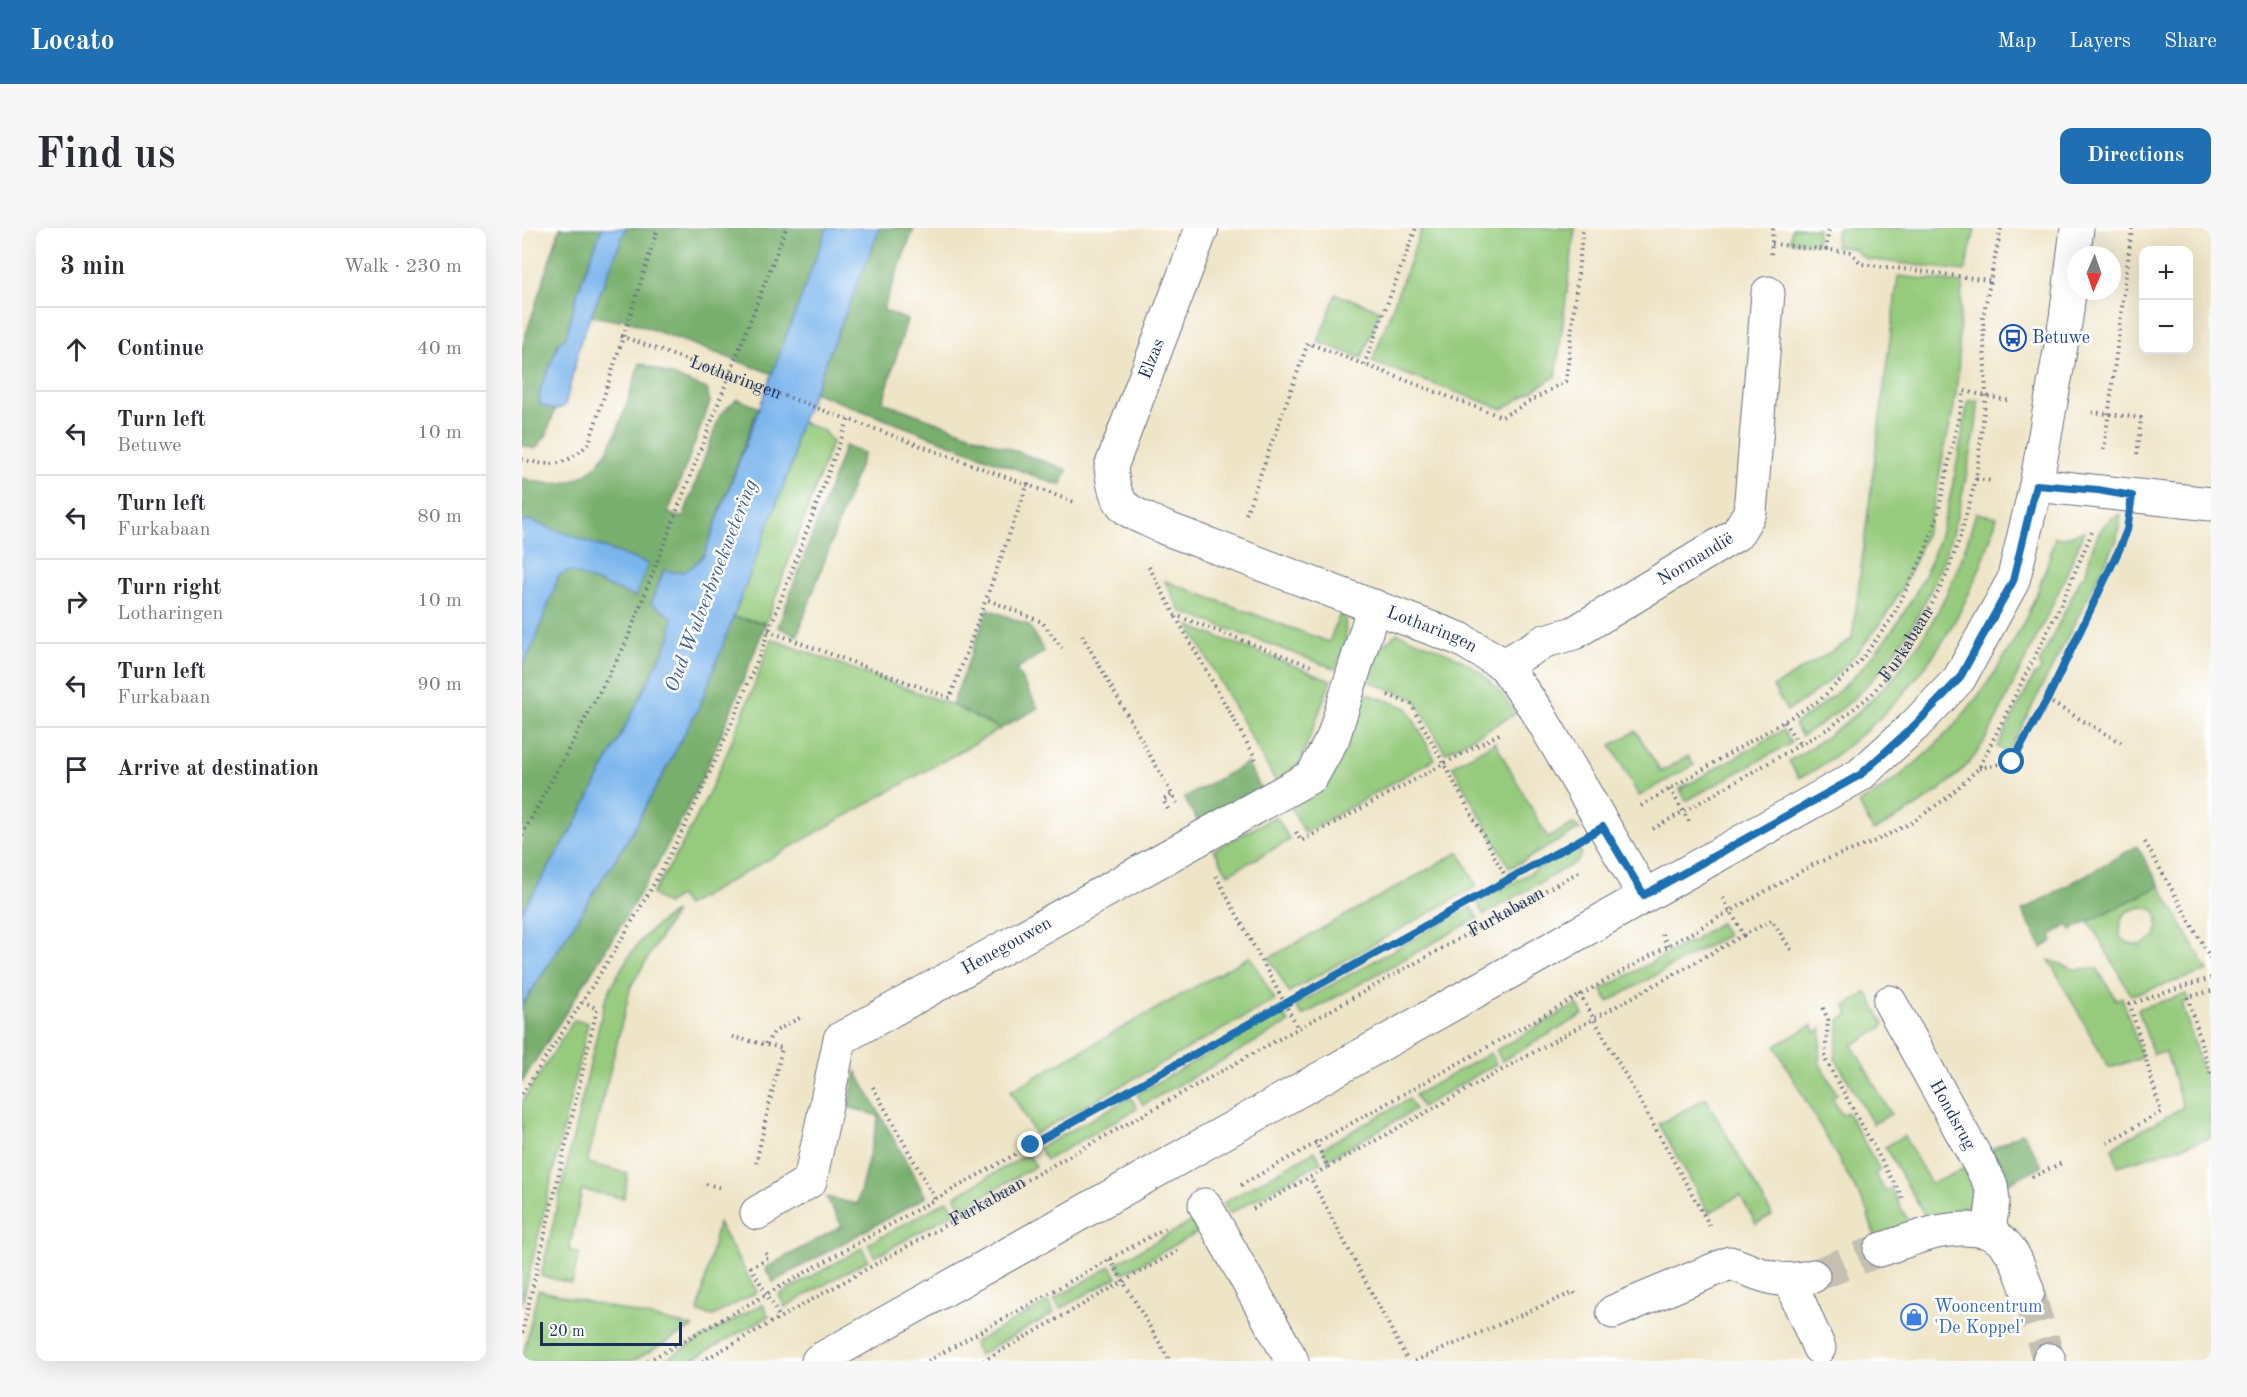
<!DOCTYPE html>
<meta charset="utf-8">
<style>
:root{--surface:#fff;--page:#f7f7f7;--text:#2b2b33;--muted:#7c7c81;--line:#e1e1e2;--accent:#1f6fb2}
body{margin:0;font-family:"Old Standard TT",serif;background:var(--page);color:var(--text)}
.controls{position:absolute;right:18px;top:18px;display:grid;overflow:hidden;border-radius:12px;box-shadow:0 6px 24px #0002}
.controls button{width:54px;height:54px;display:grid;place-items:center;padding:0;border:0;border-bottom:2px solid var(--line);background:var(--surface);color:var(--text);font:30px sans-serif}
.compass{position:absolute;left:1545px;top:18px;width:54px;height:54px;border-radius:50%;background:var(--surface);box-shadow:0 6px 24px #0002;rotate:182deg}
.scale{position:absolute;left:18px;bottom:15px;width:142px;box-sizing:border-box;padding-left:6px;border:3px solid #1b2f5e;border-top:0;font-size:16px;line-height:21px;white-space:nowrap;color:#1b2f5e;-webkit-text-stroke:4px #fff;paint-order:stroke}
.stop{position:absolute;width:18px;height:18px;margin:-14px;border:4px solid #1f6fb2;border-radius:50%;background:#fff}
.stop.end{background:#1f6fb2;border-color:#fff;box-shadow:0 2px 6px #0008}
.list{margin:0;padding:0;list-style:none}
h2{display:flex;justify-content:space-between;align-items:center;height:78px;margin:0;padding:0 24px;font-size:26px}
h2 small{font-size:20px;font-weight:400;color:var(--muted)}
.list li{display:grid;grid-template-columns:39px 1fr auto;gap:18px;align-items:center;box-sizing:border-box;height:84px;padding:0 24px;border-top:2px solid var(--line)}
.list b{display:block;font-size:22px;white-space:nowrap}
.list p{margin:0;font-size:20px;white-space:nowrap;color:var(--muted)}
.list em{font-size:20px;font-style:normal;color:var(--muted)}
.icon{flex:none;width:33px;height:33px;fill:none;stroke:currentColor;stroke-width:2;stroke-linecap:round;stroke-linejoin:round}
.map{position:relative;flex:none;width:1689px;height:1133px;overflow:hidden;border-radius:12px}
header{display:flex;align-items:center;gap:36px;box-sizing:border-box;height:84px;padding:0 30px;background:var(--accent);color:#fff}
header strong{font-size:28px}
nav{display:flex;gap:33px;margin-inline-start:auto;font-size:21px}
.intro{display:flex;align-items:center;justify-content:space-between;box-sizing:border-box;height:144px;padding:0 36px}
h1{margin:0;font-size:42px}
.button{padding:15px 27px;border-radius:12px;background:var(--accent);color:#fff;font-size:21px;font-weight:700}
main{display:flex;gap:36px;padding:0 36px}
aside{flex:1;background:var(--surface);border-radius:12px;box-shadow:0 6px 24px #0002}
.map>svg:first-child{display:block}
.green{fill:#96cb7d;stroke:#587d6e;stroke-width:1.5;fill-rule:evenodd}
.forest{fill:#78af6c;stroke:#4a6f65;stroke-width:1.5}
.water{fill:#7ab5ec;stroke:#4a72a5;stroke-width:1.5}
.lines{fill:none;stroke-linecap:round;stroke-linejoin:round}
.minor-tunnel{stroke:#c4c0b1;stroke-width:33;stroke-dasharray:33 16;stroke-linecap:butt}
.pedestrian-casing{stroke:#656e82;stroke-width:35}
.minor-casing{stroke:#656e82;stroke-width:35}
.tertiary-casing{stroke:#656e82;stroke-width:35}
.path{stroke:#656e82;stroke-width:4;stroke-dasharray:1.5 4.5;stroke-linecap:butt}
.pedestrian{stroke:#fff;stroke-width:33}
.minor{stroke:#fff;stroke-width:33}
.tertiary{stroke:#fff;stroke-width:33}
.route{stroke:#1f6fb2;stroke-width:8}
.labels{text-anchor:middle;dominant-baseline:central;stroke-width:5;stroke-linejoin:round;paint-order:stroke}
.transit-label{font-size:18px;fill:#164399;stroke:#fff;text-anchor:start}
.street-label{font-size:18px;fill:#1b2f5e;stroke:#fff}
.shop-label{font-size:18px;fill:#366cbe;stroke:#fff;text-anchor:start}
.water-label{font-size:20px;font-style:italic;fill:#3c5e90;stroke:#fff}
</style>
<header>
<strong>Locato</strong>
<nav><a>Map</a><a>Layers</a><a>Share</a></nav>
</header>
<div class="intro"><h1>Find us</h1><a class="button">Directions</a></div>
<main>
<aside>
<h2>3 min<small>Walk · 230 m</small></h2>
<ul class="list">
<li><svg class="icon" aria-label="ahead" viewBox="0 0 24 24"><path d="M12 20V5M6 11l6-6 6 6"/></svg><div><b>Continue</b></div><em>40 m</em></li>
<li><svg class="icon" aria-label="left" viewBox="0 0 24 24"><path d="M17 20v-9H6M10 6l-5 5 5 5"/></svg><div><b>Turn left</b><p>Betuwe</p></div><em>10 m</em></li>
<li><svg class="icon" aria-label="left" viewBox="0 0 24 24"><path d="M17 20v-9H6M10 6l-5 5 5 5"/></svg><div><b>Turn left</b><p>Furkabaan</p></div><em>80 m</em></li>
<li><svg class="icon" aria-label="right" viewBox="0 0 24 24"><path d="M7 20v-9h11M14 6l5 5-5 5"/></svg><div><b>Turn right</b><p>Lotharingen</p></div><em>10 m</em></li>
<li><svg class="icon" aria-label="left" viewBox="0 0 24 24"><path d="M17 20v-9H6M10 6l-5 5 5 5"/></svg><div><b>Turn left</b><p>Furkabaan</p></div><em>90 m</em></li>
<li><svg class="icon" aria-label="arrive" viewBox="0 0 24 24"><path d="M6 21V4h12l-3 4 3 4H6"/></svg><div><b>Arrive at destination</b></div></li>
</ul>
</aside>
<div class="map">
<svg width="1689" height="1133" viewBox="0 0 1689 1133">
<rect width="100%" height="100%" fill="#fff"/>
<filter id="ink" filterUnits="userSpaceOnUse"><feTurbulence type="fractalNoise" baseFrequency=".0167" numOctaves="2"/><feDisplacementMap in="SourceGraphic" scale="12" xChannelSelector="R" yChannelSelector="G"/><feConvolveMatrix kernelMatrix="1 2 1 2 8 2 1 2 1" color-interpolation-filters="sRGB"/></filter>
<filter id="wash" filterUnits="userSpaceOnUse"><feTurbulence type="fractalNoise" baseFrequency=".008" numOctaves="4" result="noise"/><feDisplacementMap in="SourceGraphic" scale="24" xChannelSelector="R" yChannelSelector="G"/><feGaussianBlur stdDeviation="1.35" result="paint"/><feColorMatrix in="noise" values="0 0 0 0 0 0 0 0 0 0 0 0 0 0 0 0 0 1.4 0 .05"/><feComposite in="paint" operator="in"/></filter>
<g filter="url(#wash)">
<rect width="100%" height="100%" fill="#eee4c6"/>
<g class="green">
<path d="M 900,0 L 1053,0 L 1034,148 L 981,181 L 850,134 Z"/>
<path d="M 1270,0 L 1296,0 L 1294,16 L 1268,13 Z"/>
<path d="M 1315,0 L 1445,0 L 1453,1 L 1443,43 L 1344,31 L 1330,20 L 1313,18 Z"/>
<path d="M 1376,48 L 1441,55 C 1435,89 1439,122 1435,156 C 1433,180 1426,204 1421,227 C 1416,256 1411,285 1401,312 C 1376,382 1329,445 1265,483 L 1251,459 L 1330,411 Z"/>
<path d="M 814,66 L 858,82 L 840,130 L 796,114 Z"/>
<path d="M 1456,172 C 1456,198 1449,223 1444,249 C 1428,333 1393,415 1329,473 C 1314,487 1296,497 1280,508 L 1272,496 C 1339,456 1397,379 1419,303 C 1432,261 1438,216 1446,173 Z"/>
<path d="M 279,194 L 302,203 L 310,214 L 244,395 L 210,389 L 272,230 L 273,210 Z"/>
<path d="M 1454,285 L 1475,289 C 1450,379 1404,455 1330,514 C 1315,526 1295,543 1277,550 L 1267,533 C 1370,473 1422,399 1454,285 Z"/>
<path d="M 1599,286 L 1594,314 L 1495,508 L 1484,524 L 1475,519 L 1512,448 L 1519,442 L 1517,436 L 1559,350 L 1564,346 C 1568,325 1575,293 1599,286 Z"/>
<path d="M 1562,303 C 1543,354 1518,403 1493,452 C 1480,479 1467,511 1447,535 C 1421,564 1385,586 1351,603 L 1337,575 C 1432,521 1507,415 1533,309 L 1541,310 Z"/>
<path d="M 643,353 L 807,414 L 817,388 L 823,385 L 824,413 L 814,441 L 658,383 Z"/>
<path d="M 667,398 L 809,452 L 778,535 L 754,554 Z"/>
<path d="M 875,405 C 925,424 965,435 993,486 L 923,525 L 893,471 L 843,452 L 853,424 Z"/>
<path d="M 249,411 L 430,477 L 478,501 L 164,678 L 157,668 L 144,676 L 130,666 C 182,588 218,498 249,411 Z"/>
<path d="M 838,463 L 885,480 L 913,531 L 783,605 L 769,580 L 787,569 L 799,558 Z"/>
<path d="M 1261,502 L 1269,515 L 1164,573 L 1158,561 Z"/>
<path d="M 1114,503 L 1139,544 L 1166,528 L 1172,537 L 1117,568 L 1089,517 Z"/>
<path d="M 973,514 L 1026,610 L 1051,596 L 1058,601 L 988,640 L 930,538 Z"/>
<path d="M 754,588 L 768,612 L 706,646 L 692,622 Z"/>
<path d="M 1054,619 L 1060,625 L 1056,633 L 962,687 L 955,675 Z"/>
<path d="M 937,624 L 955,658 L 767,764 L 747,730 Z"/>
<path d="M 1638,658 L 1686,743 L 1609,767 L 1567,693 ZM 1620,679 L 1632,682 L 1636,689 L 1635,707 C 1622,719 1611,721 1598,709 L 1599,690 L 1606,683 Z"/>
<path d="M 949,679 L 956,690 L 780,788 L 773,777 Z"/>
<path d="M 153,684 L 109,758 L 65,935 L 106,945 L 102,970 L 60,962 L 47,1022 L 57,1025 L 50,1055 L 19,1048 L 83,772 C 100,736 117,706 153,684 Z"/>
<path d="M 1198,695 L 1205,707 L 1086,774 L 1079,762 L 1164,715 L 1174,713 L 1175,709 Z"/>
<path d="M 728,728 L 753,772 L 513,906 L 488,863 Z"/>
<path d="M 1527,732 L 1552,741 L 1575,740 L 1594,772 L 1600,769 L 1620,830 L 1587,840 Z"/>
<path d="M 1345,764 L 1362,796 L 1358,801 L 1330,817 L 1369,886 L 1351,896 L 1313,830 L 1318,792 L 1327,786 L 1323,778 Z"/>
<path d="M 1664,766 L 1667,773 L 1660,775 L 1689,871 L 1689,910 L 1596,938 L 1590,919 L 1661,879 L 1644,824 L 1631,826 L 1616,781 Z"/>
<path d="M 1055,776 L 1061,787 L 980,833 L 974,822 Z"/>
<path d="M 760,784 L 767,795 L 621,877 L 615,866 Z"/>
<path d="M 52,792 L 66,795 L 0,1077 L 0,874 Z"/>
<path d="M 1290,797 L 1294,805 L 1300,801 L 1297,834 L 1315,866 L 1310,870 L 1320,887 L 1325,884 L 1358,942 L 1353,946 L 1363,963 L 1368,960 L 1390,999 L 1354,1011 L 1346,988 L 1348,987 L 1253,818 Z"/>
<path d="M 968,825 L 974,836 L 900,879 L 893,867 Z"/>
<path d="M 609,869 L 615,881 L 524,932 L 517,920 Z"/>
<path d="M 1184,870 L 1250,987 L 1234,996 L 1218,967 L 1187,985 L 1137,896 Z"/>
<path d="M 887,871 L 893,882 L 806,931 L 800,920 Z"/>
<path d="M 1382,908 L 1409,956 L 1443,940 L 1458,973 L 1406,993 L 1363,919 Z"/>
<path d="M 793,923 L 799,934 L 707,986 L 701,975 Z"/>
<path d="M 506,926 L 514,938 L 440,980 L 433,968 Z"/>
<path d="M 426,972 L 433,984 L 353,1029 L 346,1016 Z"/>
<path d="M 671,993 L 677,1004 L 600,1046 L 594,1035 Z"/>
<path d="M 196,995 L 235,1064 L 191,1088 L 176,1084 Z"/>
<path d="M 340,1020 L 346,1032 L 263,1079 L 257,1067 Z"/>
<path d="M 589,1038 L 595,1049 L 538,1081 L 532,1071 Z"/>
<path d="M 16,1062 L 171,1099 L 111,1133 L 0,1133 Z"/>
<path d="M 526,1074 L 532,1085 L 457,1127 L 451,1115 Z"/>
<path d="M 240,1076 L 247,1088 L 167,1133 L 140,1133 Z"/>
</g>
<g class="forest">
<path d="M 38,0 L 80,0 L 56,63 L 44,109 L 36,115 L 17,175 L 33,182 L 24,208 L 13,221 L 0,217 L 0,119 Z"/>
<path d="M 104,0 L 305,0 L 251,146 L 99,90 L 97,93 L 69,88 Z"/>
<path d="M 358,0 L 392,0 L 361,82 L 385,92 L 361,174 L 545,242 L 540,256 L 531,255 L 291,164 Z"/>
<path d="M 118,135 L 185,161 L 188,174 L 146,285 L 161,290 L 198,187 L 215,171 L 236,179 L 182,327 C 169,342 161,348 142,342 L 129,374 L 150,389 L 149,409 L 53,597 L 0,683 L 0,439 L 13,413 L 37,347 L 47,342 L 113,368 L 126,336 L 7,292 L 0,294 L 0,250 C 87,278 96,196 118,135 Z"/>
<path d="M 323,218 L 342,225 L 275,408 L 256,399 Z"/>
<path d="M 466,381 L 507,397 L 522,424 L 494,441 L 516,480 L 478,501 L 430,477 Z"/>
<path d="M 210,389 L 244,395 C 216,464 190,535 155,600 C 108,688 52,770 0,854 L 0,778 L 109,606 L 154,522 L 178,477 Z"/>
<path d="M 725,535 L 739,561 L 677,595 L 662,570 Z"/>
<path d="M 1615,618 L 1638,658 L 1549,702 L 1546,697 L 1529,707 L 1531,713 L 1520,720 L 1500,683 Z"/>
<path d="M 334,843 L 404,969 L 251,1054 L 243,1040 L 320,998 L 304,969 L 335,976 L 357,888 L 326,879 Z"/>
<path d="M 1499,905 L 1502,906 L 1520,938 L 1484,956 L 1468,925 L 1470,921 Z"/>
</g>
<g class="water">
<path d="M 80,0 L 104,0 L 59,112 L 43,178 L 33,182 L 17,176 L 19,160 L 37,115 L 44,109 L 56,63 Z"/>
<path d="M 305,0 L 358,0 L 273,210 L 272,230 L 178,477 L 109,606 L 0,778 L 0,683 L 53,597 L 149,409 L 150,389 L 129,375 L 142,342 C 161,348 169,342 182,327 Z"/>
<path d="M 7,292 L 126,336 L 113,369 L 47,343 L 37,347 L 13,413 L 0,439 L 0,294 Z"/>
</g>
</g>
<g filter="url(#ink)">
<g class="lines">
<g class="minor-tunnel">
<path d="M 1291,1048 L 1358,1022"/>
<path d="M 1506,1064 L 1527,1132"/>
</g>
<defs>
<path id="pedestrian" d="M 683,977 L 768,1129"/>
<g id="minor">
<path id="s4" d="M 680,0 L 589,239 C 593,284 606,282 643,300 L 938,411 L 982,437 L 1015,483 L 1122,667"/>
<path d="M 1514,257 L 1689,276"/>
<path id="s5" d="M 982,437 L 1023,413 L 1052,405 L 1215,306 L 1228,284 L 1246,65"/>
<path id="s6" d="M 1368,774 L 1469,957 L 1471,973 L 1467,1004 C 1492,1017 1497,1039 1506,1064"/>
<path id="s7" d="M 235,985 L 288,953 L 318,811 L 790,548 L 811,510 L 852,378"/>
<path d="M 1358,1022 C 1393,1010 1429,994 1467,1004"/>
<path d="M 1268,1053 L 1297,1120"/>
<path d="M 1091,1084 L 1208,1035 C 1242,1047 1254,1057 1291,1048"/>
<path d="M 768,1129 L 770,1133"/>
<path d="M 1527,1132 L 1527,1133"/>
</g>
<path id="tertiary" d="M 296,1133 L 1338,547 L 1393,497 L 1437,451 L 1491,353 L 1514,257 L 1544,90 L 1555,0"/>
</defs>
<use href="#pedestrian" class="pedestrian-casing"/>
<use href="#minor" class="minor-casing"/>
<use href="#tertiary" class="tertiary-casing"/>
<g class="path">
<path d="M 1250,16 L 1328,24 L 1340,36 L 1468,52"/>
<path d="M 1304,22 L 1307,0"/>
<path d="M 1249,26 L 1251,0"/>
<path id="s1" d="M 99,108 L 552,274"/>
<path d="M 842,137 L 894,0"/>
<path d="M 1570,184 L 1619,190 L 1615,226"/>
<path d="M 1582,222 L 1610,0"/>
<path d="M 0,231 C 31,240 44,238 67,215 L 136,0"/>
<path d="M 1454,251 L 1471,253"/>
<path d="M 506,255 L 464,371 L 520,394 L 540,420"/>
<path d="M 724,286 L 786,115 L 980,189 L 1044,153 L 1061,0"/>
<path d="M 627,339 L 653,387 L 789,438"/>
<path d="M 654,389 L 734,531"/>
<path d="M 246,403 L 428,470 L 464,371"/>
<path d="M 560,407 L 655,575"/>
<path d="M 866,467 L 889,476 L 985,651"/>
<path d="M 1525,472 L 1603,517"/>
<path d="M 1262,494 L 1278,517"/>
<path d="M 1457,540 L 1490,534 L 1550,423 L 1603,307"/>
<path d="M 1148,561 L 1168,595"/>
<path d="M 1119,578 L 1298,472 L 1339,432 L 1370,390 L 1402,326 L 1415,290 L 1442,163 L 1488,173"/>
<path d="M 646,581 L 641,572 L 650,567"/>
<path id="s2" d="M 1131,601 L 1309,499 L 1350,466 L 1378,429 L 1410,376 L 1425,346 L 1438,309 L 1454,251 L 1464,167 L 1461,89 L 1479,0"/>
<path d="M 774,604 L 779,613 L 979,505"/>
<path d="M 0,607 L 103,417 L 264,0"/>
<path d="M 1623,614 L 1689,731"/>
<path d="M 694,648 L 776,800"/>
<path d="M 1201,670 L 1222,707 L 1250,692 L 1271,725"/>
<path d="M 1140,706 L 1146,719"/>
<path d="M 1689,763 L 1666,769 L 1689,848"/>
<path d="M 1058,766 L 1188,998"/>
<path d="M 1301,780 L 1306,792 L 1303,831 L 1381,971"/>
<path d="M 210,809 L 260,820 L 234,935"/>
<path d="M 244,816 L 252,804 L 281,788"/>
<path d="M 351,859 L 413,971"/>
<path d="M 0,866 C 66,765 135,663 184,553 C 238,435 281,311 327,190"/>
<path d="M 793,913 L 806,939 L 788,949 L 886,1133"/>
<path d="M 1585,915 L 1639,884 L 1608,776 L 1689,750"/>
<path d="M 806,939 L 1222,707"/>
<path d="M 1510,949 L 1542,934"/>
<path d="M 184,956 L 201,960"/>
<path d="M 719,957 L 1294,635 L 1347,616 L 1391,594 L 1427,568 L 1457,540 L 1542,370 L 1570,304"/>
<path d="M 731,981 L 788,949"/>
<path d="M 244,1025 L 246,1030 L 229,1039 L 258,1090"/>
<path d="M 588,1031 L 648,1133"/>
<path d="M 0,1105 L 75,781 L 61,773"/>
<path d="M 126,1133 L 762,775 L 1047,618"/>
<path id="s3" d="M 180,1133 L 1060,642"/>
<path d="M 406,1133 L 647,998"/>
<path d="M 461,1133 L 659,1021"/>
<path d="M 893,1133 L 1052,1064 L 1053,1066"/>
</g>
<use href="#pedestrian" class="pedestrian"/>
<use href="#minor" class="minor"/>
<use href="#tertiary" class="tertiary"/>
</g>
</g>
<g class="lines" filter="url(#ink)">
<path class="route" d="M 509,917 L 1081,599 L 1122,667 L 1338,547 L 1393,497 L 1437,451 L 1491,353 L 1514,257 L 1576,262 L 1610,268 L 1605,302 L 1597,322 L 1525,472 L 1490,534"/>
</g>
<defs>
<symbol id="bus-ring" viewBox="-11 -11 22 22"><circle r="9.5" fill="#fff" stroke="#1a4fb4" stroke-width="1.5"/><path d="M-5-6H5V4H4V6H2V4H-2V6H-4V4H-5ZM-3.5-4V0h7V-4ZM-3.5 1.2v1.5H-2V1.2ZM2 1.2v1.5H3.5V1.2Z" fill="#1a4fb4"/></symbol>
<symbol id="shop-ring" viewBox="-11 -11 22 22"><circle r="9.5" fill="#fff" stroke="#3f7fe0" stroke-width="1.5"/><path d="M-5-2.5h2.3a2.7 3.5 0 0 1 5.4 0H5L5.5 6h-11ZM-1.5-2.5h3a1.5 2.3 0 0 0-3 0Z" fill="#3f7fe0"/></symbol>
</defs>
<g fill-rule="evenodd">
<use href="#bus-ring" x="1476" y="95" width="30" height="30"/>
<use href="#shop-ring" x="1377" y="1074" width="30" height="30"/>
</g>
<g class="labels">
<g class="transit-label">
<text x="1510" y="110">Betuwe</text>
</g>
<g class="street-label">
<text transform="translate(630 131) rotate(-69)">Elzas</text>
<text stroke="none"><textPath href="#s1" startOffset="122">Lotharingen</textPath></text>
<text stroke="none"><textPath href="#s5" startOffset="220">Normandië</textPath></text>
<text stroke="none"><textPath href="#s4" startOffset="630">Lotharingen</textPath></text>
<text stroke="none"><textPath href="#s2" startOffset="318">Furkabaan</textPath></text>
<text stroke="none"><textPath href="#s3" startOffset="921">Furkabaan</textPath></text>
<text stroke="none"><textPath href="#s7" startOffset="398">Henegouwen</textPath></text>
<text stroke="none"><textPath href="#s6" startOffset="129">Hondsrug</textPath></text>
<text stroke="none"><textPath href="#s3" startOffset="327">Furkabaan</textPath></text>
</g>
<g class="shop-label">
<text x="1412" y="1079">Wooncentrum<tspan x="1412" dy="21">'De Koppel'</tspan></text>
</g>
<g class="water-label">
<text transform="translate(190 358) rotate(-69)">Oud Wulverbroekwetering</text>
</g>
</g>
</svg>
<div class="controls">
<button>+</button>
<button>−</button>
</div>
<svg class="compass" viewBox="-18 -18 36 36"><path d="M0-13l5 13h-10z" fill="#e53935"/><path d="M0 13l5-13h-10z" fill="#7c7c81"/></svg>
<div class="scale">20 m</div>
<div class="stop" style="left:1490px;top:534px"></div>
<div class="stop end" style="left:509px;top:917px"></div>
</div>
</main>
